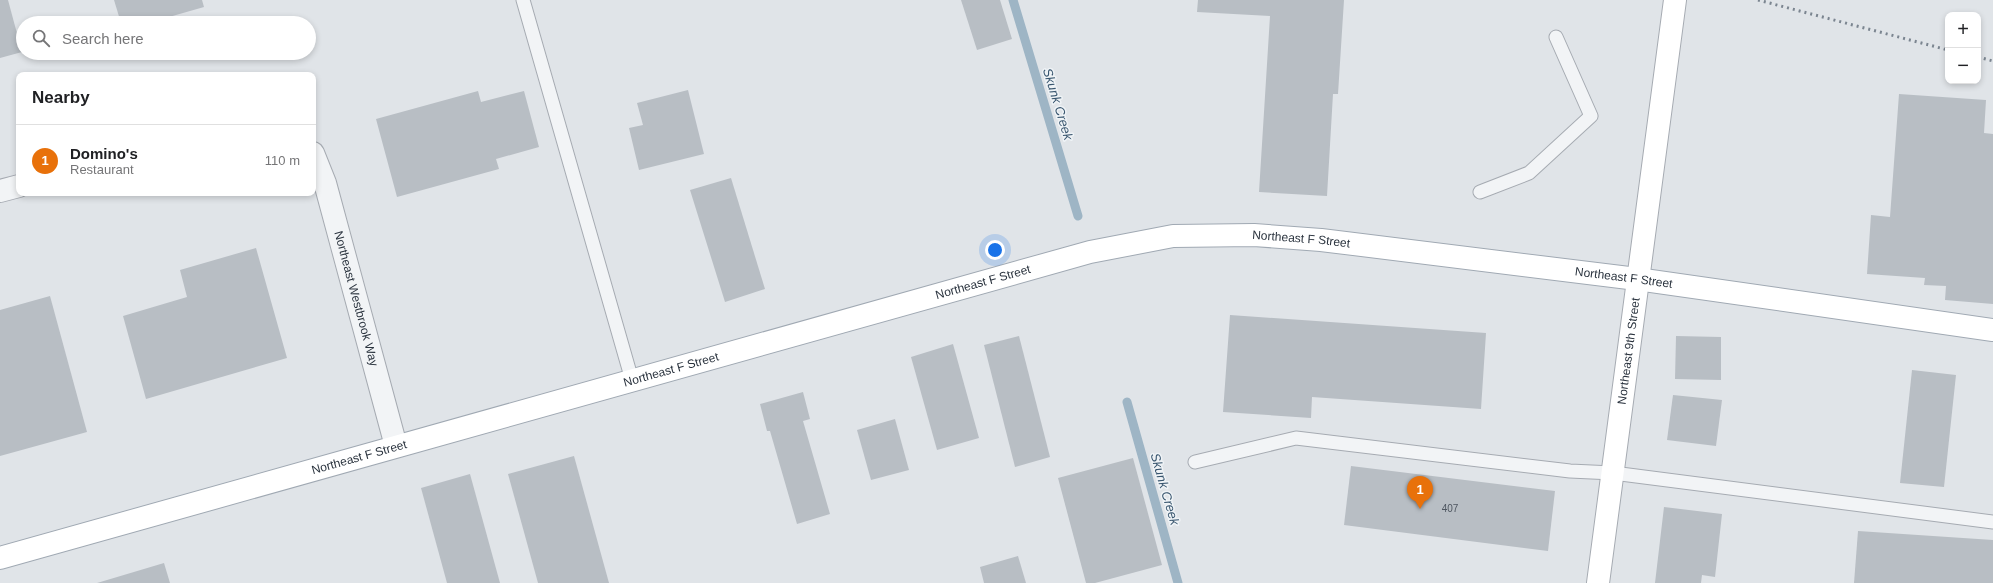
<!DOCTYPE html>
<meta charset="utf-8">
<style>
:root{--surface:#fff;--page:#f2f2f2;--text:#202124;--muted:#757577;--line:#e0e0e0;--accent:#c34f6c}
body{margin:0;font-family:Arial,sans-serif;background:var(--page);color:var(--text)}
.controls{position:absolute;right:12px;top:12px;display:grid;overflow:hidden;border-radius:8px;box-shadow:0 2px 6px #0003}
.controls button{width:36px;height:36px;display:grid;place-items:center;padding:0;border:0;border-bottom:1px solid var(--line);background:var(--surface);color:var(--text);font:20px sans-serif}
.you{position:absolute;left:995px;top:250px;width:14px;height:14px;margin:-10px;border:3px solid #fff;border-radius:50%;background:#1a73e8;box-shadow:0 0 0 6px #1a73e833}
.badge{display:grid;place-items:center;width:26px;height:26px;border-radius:50%;background:var(--accent);color:#fff;font-size:13px;font-weight:700}
.pin{position:absolute;translate:-50% -33px;filter:drop-shadow(0 1px 2px #0008)}
.pin::after{content:'';position:absolute;top:21px;width:14px;height:12px;background:inherit;clip-path:polygon(0 0,100% 0,50% 100%)}
.list{margin:0;padding:0;list-style:none}
h2{display:flex;justify-content:space-between;align-items:center;height:52px;margin:0;padding:0 16px;font-size:17px}
h2 small{font-size:13px;font-weight:400;color:var(--muted)}
.list li{display:grid;grid-template-columns:26px 1fr auto;gap:12px;align-items:center;box-sizing:border-box;height:72px;padding:0 16px;border-top:1px solid var(--line)}
.list b{display:block;font-size:15px;white-space:nowrap}
.list p{margin:0;font-size:13px;white-space:nowrap;color:var(--muted)}
.list em{font-size:13px;font-style:normal;color:var(--muted)}
.icon{flex:none;width:22px;height:22px;fill:none;stroke:currentColor;stroke-width:2;stroke-linecap:round;stroke-linejoin:round}
.map{position:relative;flex:none;width:1993px;height:583px;overflow:hidden}
.search{position:absolute;background:var(--surface);box-shadow:0 2px 6px #0003;left:16px;top:16px;width:300px;height:44px;display:flex;align-items:center;gap:10px;box-sizing:border-box;padding:0 14px;border-radius:22px;color:var(--muted);font-size:15px}
.panel{position:absolute;background:var(--surface);box-shadow:0 2px 6px #0003;left:16px;top:72px;width:300px;height:124px;border-radius:8px}
.map>svg:first-child{display:block}
.lines{fill:none;stroke-linecap:round;stroke-linejoin:round}
.stream{stroke:#9eb5c5;stroke-width:9}
.building{fill:#b8bec4}
.lane-casing{stroke:#a6abb2;stroke-width:15}
.street-casing{stroke:#a6abb2;stroke-width:24}
.secondary-casing{stroke:#a6abb2;stroke-width:24}
.primary-casing{stroke:#a0a9b3;stroke-width:24}
.lane{stroke:#f2f4f6;stroke-width:13}
.street{stroke:#f2f4f6;stroke-width:22}
.secondary{stroke:#fff;stroke-width:22}
.primary{stroke:#fff;stroke-width:22}
.rail{stroke:#7b8590;stroke-width:3;stroke-dasharray:2 4;stroke-linecap:butt}
.labels{text-anchor:middle;dominant-baseline:central;stroke-width:3;stroke-linejoin:round;paint-order:stroke}
.number-label{font-size:10px;fill:#4e5660}
.street-label{font-size:12px;fill:#2a333e;stroke:#eff3f6}
.water-label{font-size:13px;font-style:italic;fill:#38556e;stroke:#eff3f6}
</style>
<div class="map">
<svg width="1993" height="583" viewBox="0 0 1993 583">
<rect width="100%" height="100%" fill="#e0e4e8"/>
<g class="lines">
<g class="stream">
<path d="M 1013,0 L 1078,216"/>
<path d="M 1127,402 L 1178,583"/>
</g>
</g>
<g class="building">
<path d="M 0,0 L 8,0 L 22,52 L 0,58 Z"/>
<path d="M 114,0 L 202,0 L 204,7 L 148,23 L 121,23 Z"/>
<path d="M 961,0 L 1000,0 L 1012,39 L 977,50 Z"/>
<path d="M 1198,0 L 1344,0 L 1338,94 L 1333,94 L 1327,196 L 1259,192 L 1270,16 L 1197,12 Z"/>
<path d="M 688,90 L 704,154 L 639,170 L 629,128 L 643,125 L 637,103 Z"/>
<path d="M 478,91 L 481,102 L 524,91 L 539,147 L 496,159 L 499,169 L 397,197 L 376,119 Z"/>
<path d="M 1899,94 L 1986,100 L 1984,133 L 1993,134 L 1993,304 L 1945,300 L 1946,286 L 1924,285 L 1925,278 L 1867,274 L 1871,215 L 1890,217 Z"/>
<path d="M 731,178 L 765,289 L 725,302 L 690,190 Z"/>
<path d="M 256,248 L 287,358 L 146,399 L 123,316 L 187,297 L 180,270 Z"/>
<path d="M 50,296 L 87,432 L 0,456 L 0,310 Z"/>
<path d="M 1230,315 L 1486,333 L 1481,409 L 1312,397 L 1311,418 L 1223,412 Z"/>
<path d="M 1019,336 L 1050,457 L 1015,467 L 984,345 Z"/>
<path d="M 1676,336 L 1721,337 L 1721,380 L 1675,379 Z"/>
<path d="M 953,344 L 979,438 L 937,450 L 911,357 Z"/>
<path d="M 1912,370 L 1956,375 L 1944,487 L 1900,483 Z"/>
<path d="M 803,392 L 810,419 L 803,421 L 830,514 L 797,524 L 770,431 L 767,431 L 760,404 Z"/>
<path d="M 1673,395 L 1722,400 L 1716,446 L 1667,440 Z"/>
<path d="M 895,419 L 909,470 L 871,480 L 857,430 Z"/>
<path d="M 574,456 L 609,583 L 538,583 L 508,474 Z"/>
<path d="M 1133,458 L 1162,565 L 1095,583 L 1086,583 L 1058,478 Z"/>
<path d="M 1351,466 L 1555,491 L 1548,551 L 1344,525 Z"/>
<path d="M 470,474 L 500,583 L 447,583 L 421,488 Z"/>
<path d="M 1664,507 L 1722,514 L 1715,577 L 1702,575 L 1701,583 L 1655,583 Z"/>
<path d="M 1858,531 L 1993,540 L 1993,583 L 1854,583 Z"/>
<path d="M 1018,556 L 1026,583 L 984,583 L 980,567 Z"/>
<path d="M 164,563 L 170,583 L 97,583 Z"/>
</g>
<g class="lines">
<defs>
<g id="lane">
<path d="M 523,0 L 632,380"/>
<path d="M 1480,192 L 1529,173 L 1591,116 L 1556,37"/>
<path d="M 1195,462 L 1296,438 L 1570,471 L 1613,473 L 1993,522"/>
</g>
<g id="street">
<path id="s1" d="M 313,153 L 325,183 L 396,446"/>
<path d="M 0,191 L 19,186"/>
</g>
<g id="secondary">
<path id="s2" d="M 1598,583 L 1675,0"/>
</g>
<g id="primary">
<path id="s3" d="M 0,558 L 1090,252 L 1173,236 L 1254,235 L 1321,240 L 1637,279 L 1993,330"/>
</g>
</defs>
<use href="#lane" class="lane-casing"/>
<use href="#street" class="street-casing"/>
<use href="#secondary" class="secondary-casing"/>
<use href="#primary" class="primary-casing"/>
<use href="#lane" class="lane"/>
<use href="#street" class="street"/>
<use href="#secondary" class="secondary"/>
<use href="#primary" class="primary"/>
<g class="rail">
<path d="M 1758,0 L 1948,50"/>
<path d="M 1978,57 L 1993,61"/>
</g>
</g>
<g class="labels">
<g class="number-label">
<text x="1450" y="508">407</text>
</g>
<g class="street-label">
<text stroke="none"><textPath href="#s3" startOffset="1345">Northeast F Street</textPath></text>
<text stroke="none"><textPath href="#s3" startOffset="1670">Northeast F Street</textPath></text>
<text stroke="none"><textPath href="#s3" startOffset="1021">Northeast F Street</textPath></text>
<text stroke="none"><textPath href="#s1" startOffset="152">Northeast Westbrook Way</textPath></text>
<text stroke="none"><textPath href="#s2" startOffset="234">Northeast 9th Street</textPath></text>
<text stroke="none"><textPath href="#s3" startOffset="697">Northeast F Street</textPath></text>
<text stroke="none"><textPath href="#s3" startOffset="373">Northeast F Street</textPath></text>
</g>
<g class="water-label">
<text transform="translate(1058 104) rotate(73)">Skunk Creek</text>
<text transform="translate(1165 489) rotate(74)">Skunk Creek</text>
</g>
</g>
</svg>
<div class="controls">
<button>+</button>
<button>−</button>
</div>
<div class="you"></div>
<div class="pin badge" style="left:1420px;top:509px;background:#e8710a">1</div>
<div class="search"><svg class="icon" aria-label="search" viewBox="0 0 24 24"><circle cx="10" cy="10" r="6"/><path d="M15 15l6 6"/></svg>Search here</div>
<section class="panel">
<h2>Nearby<small></small></h2>
<ul class="list">
<li><span class="badge" style="background:#e8710a">1</span><div><b>Domino's</b><p>Restaurant</p></div><em>110 m</em></li>
</ul>
</section>
</div>
